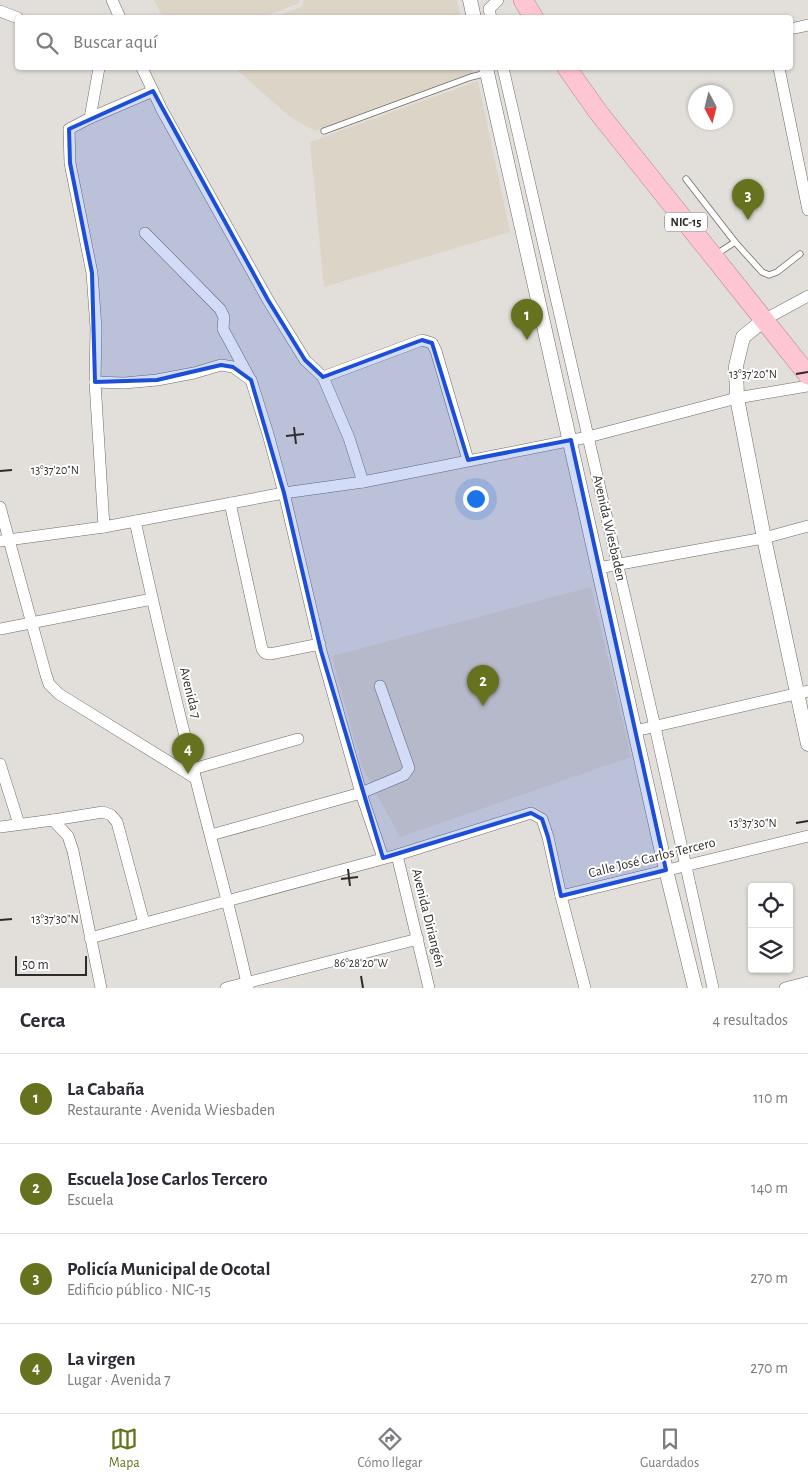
<!DOCTYPE html>
<html lang="es">
<meta charset="utf-8">
<style>
:root{--surface:#fff;--page:#f2f2f3;--text:#2b2b33;--muted:#7c7c81;--line:#e1e1e2;--accent:#66721d}
body{margin:0;font-family:"Alegreya Sans",sans-serif;background:var(--page);color:var(--text)}
.controls{position:absolute;right:15px;bottom:15px;display:grid;overflow:hidden;border-radius:5px;box-shadow:0 1px 4px #0004}
.controls button{width:45px;height:45px;display:grid;place-items:center;padding:0;border:0;border-bottom:1px solid var(--line);background:var(--surface);color:var(--text);font:25px sans-serif}
.compass{position:absolute;left:688px;top:85px;width:45px;height:45px;border-radius:50%;background:var(--surface);box-shadow:0 1px 4px #0004;rotate:173deg}
.scale{position:absolute;left:15px;bottom:12px;width:72px;box-sizing:border-box;padding-left:5px;border:2px solid #2d2c29;border-top:0;font-size:14px;line-height:18px;white-space:nowrap;color:#2d2c29;-webkit-text-stroke:4px #fff;paint-order:stroke}
.you{position:absolute;left:475px;top:498px;width:18px;height:18px;margin:-12px;border:4px solid #fff;border-radius:50%;background:#1a73e8;box-shadow:0 0 0 8px #1a73e833}
.badge{display:grid;place-items:center;width:32px;height:32px;border-radius:50%;background:var(--accent);color:#fff;font-size:16px;font-weight:700}
.pin{position:absolute;translate:-50% -41px;filter:drop-shadow(0 1px 2px #0008)}
.pin::after{content:'';position:absolute;top:26px;width:18px;height:15px;background:inherit;clip-path:polygon(0 0,100% 0,50% 100%)}
.list{margin:0;padding:0;list-style:none}
h2{display:flex;justify-content:space-between;align-items:center;height:65px;margin:0;padding:0 20px;font-size:21px}
h2 small{font-size:16px;font-weight:400;color:var(--muted)}
.list li{display:grid;grid-template-columns:32px 1fr auto;gap:15px;align-items:center;box-sizing:border-box;height:90px;padding:0 20px;border-top:1px solid var(--line)}
.list b{display:block;font-size:19px;white-space:nowrap}
.list p{margin:0;font-size:16px;white-space:nowrap;color:var(--muted)}
.list em{font-size:16px;font-style:normal;color:var(--muted)}
.icon{flex:none;width:28px;height:28px;fill:none;stroke:currentColor;stroke-width:2;stroke-linecap:round;stroke-linejoin:round}
.map{position:relative;flex:none;width:808px;height:988px;overflow:hidden}
.search{position:absolute;background:var(--surface);box-shadow:0 1px 4px #0004;left:15px;right:15px;top:15px;height:55px;display:flex;align-items:center;gap:12px;box-sizing:border-box;padding:0 18px;border-radius:5px;color:var(--muted);font-size:19px}
.sheet{height:425px;background:var(--surface)}
nav{display:flex;justify-content:space-around;align-items:center;box-sizing:border-box;height:70px;border-top:1px solid var(--line);background:var(--surface);font-size:14px;color:var(--muted)}
nav a{display:grid;justify-items:center;gap:2px}
nav .on{color:var(--accent)}
.map>svg:first-child{display:block}
.built{fill:#dcd4c7}
.lines{fill:none;stroke-linecap:round;stroke-linejoin:round}
.service-casing{stroke:#6e6b66;stroke-width:7}
.minor-casing{stroke:#6e6b66;stroke-width:12}
.tertiary-casing{stroke:#6e6b66;stroke-width:15}
.trunk-casing{stroke:#b58690;stroke-width:20}
.service{stroke:#fff;stroke-width:5.5}
.minor{stroke:#fff;stroke-width:11}
.tertiary{stroke:#fff;stroke-width:14}
.trunk{stroke:#fec6d3;stroke-width:19}
.marked{fill:#1d4ed8;fill-opacity:0.2;stroke:#1d4ed8;stroke-width:4;stroke-linejoin:round}
.ticks{fill:none;stroke:#2d2c29;stroke-width:2}
.labels{text-anchor:middle;dominant-baseline:central;stroke-width:4;stroke-linejoin:round;paint-order:stroke}
.shield{fill:#fff;stroke:#6c6b69;stroke-width:1}
.shield-label{font-size:12px;font-weight:bold;fill:#2d2c29}
.street-label{font-size:14px;fill:#2d2c29;stroke:#fff}
.ticks-label{font-size:12px;text-anchor:middle;fill:#2d2c29;stroke:#fff;stroke-width:4;stroke-linejoin:round;paint-order:stroke}
</style>
<div class="map">
<svg width="808" height="988" viewBox="0 0 808 988">
<rect width="100%" height="100%" fill="#e2ded9"/>
<g class="built">
<path d="M 154,0 L 299,0 L 299,3 L 264,17 L 163,18 Z"/>
<path d="M 303,0 L 457,0 L 461,17 L 275,17 L 303,6 Z"/>
<path d="M 235,68 L 471,68 L 472,73 L 315,131 L 289,116 Z"/>
<path d="M 478,81 L 510,232 L 324,287 L 310,142 Z"/>
<path d="M 591,587 L 631,757 L 400,837 L 362,767 L 332,656 Z"/>
</g>
<g class="lines">
<defs>
<g id="service">
<path d="M 324,131 L 471,77 L 487,73"/>
<path d="M 686,179 L 735,242"/>
<path d="M 715,255 L 735,242 L 762,272 L 769,275 L 777,272 L 800,254"/>
</g>
<g id="minor">
<path d="M 112,0 L 120,18"/>
<path d="M 0,11 L 18,18"/>
<path d="M 491,18 L 489,9 L 498,0"/>
<path d="M 790,29 L 808,25"/>
<path d="M 142,68 L 153,91"/>
<path d="M 503,68 L 655,727 L 713,988"/>
<path d="M 779,68 L 808,210"/>
<path d="M 90,118 L 99,68"/>
<path d="M 145,233 L 220,309 L 224,317 L 223,329 L 249,377"/>
<path d="M 764,320 L 808,296"/>
<path d="M 323,377 L 422,340 L 432,343 L 436,351 L 468,460"/>
<path d="M 95,382 L 124,383 L 157,380 L 194,373 L 221,365 L 233,367 L 251,380 L 268,434 L 284,493 L 321,651 L 361,793 L 383,858"/>
<path d="M 230,503 L 262,649 L 265,653 L 270,654 L 320,644"/>
<path d="M 0,507 L 46,675 L 49,684 L 59,694 L 195,778"/>
<path d="M 135,521 C 153,603 172,686 193,768 C 211,841 232,914 248,988"/>
<path d="M 104,527 L 95,382 L 96,328 L 92,273 L 70,163 L 69,129 L 90,118 L 153,91 L 162,110 L 268,300 L 305,360 L 323,377 L 349,438 L 363,482"/>
<path d="M 0,541 L 104,527 L 284,493 L 363,482 L 588,437 L 737,398 L 808,386"/>
<path d="M 598,568 L 764,538 L 808,526"/>
<path d="M 0,629 L 152,599"/>
<path d="M 635,731 L 808,691"/>
<path d="M 0,764 L 19,824"/>
<path d="M 193,769 L 298,739"/>
<path d="M 53,820 L 103,812 L 111,815 L 117,822 L 144,923"/>
<path d="M 0,827 L 53,820 L 68,836 L 73,851 L 101,988"/>
<path d="M 211,835 L 361,793 L 404,775 L 409,768 L 380,686"/>
<path d="M 397,855 L 429,988"/>
<path d="M 561,896 L 808,836"/>
<path d="M 90,938 L 397,855 L 531,813 L 542,819 L 548,837 L 561,896 L 585,988"/>
<path d="M 226,988 L 418,939"/>
<path d="M 785,988 L 808,982"/>
</g>
<g id="tertiary">
<path d="M 470,0 L 474,18"/>
<path d="M 486,68 L 666,870 L 695,988"/>
<path d="M 764,320 L 743,337 L 736,366 L 737,398 L 764,538 L 808,744"/>
</g>
<g id="trunk">
<path d="M 523,0 L 534,18"/>
<path d="M 567,68 L 598,112 L 808,375"/>
</g>
</defs>
<use href="#service" class="service-casing"/>
<use href="#minor" class="minor-casing"/>
<use href="#tertiary" class="tertiary-casing"/>
<use href="#trunk" class="trunk-casing"/>
<use href="#service" class="service"/>
<use href="#minor" class="minor"/>
<use href="#tertiary" class="tertiary"/>
<use href="#trunk" class="trunk"/>
</g>
<path class="marked" d="M 153,91 L 268,300 L 305,360 L 323,377 L 422,340 L 432,343 L 468,460 L 571,440 L 666,870 L 561,896 L 548,837 L 542,819 L 531,813 L 383,858 L 321,651 L 284,493 L 251,380 L 233,367 L 221,365 L 157,380 L 95,382 L 92,273 L 70,163 L 69,129 Z"/>
<path class="ticks" d="M 796,374 L 808,372M 294,427 L 296,444M 286,436 L 304,434M 0,471 L 12,470M 796,823 L 808,821M 348,869 L 350,886M 341,879 L 358,877M 0,920 L 12,919M 361,976 L 363,988"/>
<g class="labels">
<rect class="shield" x="665" y="212.5" width="42" height="19" rx="4"/>
<g class="shield-label">
<text x="686" y="222">NIC-15</text>
</g>
<g class="street-label">
<text transform="translate(609 528) rotate(77)">Avenida Wiesbaden</text>
<text transform="translate(190 693) rotate(76)">Avenida 7</text>
<text transform="translate(652 858) rotate(-14)">Calle José Carlos Tercero</text>
<text transform="translate(428 918) rotate(76)">Avenida Diriangén</text>
</g>
</g>
<g class="ticks-label">
<text x="753" y="378">13°37'20"N</text>
<text x="55" y="474">13°37'20"N</text>
<text x="753" y="827">13°37'30"N</text>
<text x="55" y="923">13°37'30"N</text>
<text x="361" y="967">86°28'20"W</text>
</g>
</svg>
<div class="controls">
<button><svg class="icon" aria-label="locate" viewBox="0 0 24 24"><circle cx="12" cy="12" r="6"/><path d="M12 2v4M12 18v4M2 12h4M18 12h4"/></svg></button>
<button><svg class="icon" aria-label="layers" viewBox="0 0 24 24"><path d="M12 4l9 5-9 5-9-5zM3 14l9 5 9-5"/></svg></button>
</div>
<svg class="compass" viewBox="-18 -18 36 36"><path d="M0-13l5 13h-10z" fill="#e53935"/><path d="M0 13l5-13h-10z" fill="#7c7c81"/></svg>
<div class="scale">50 m</div>
<div class="you"></div>
<div class="pin badge" style="left:527px;top:340px">1</div>
<div class="pin badge" style="left:483px;top:706px">2</div>
<div class="pin badge" style="left:748px;top:220px">3</div>
<div class="pin badge" style="left:188px;top:774px">4</div>
<div class="search"><svg class="icon" aria-label="search" viewBox="0 0 24 24"><circle cx="10" cy="10" r="6"/><path d="M15 15l6 6"/></svg>Buscar aquí</div>
</div>
<section class="sheet">
<h2>Cerca<small>4 resultados</small></h2>
<ul class="list">
<li><span class="badge">1</span><div><b>La Cabaña</b><p>Restaurante · Avenida Wiesbaden</p></div><em>110 m</em></li>
<li><span class="badge">2</span><div><b>Escuela Jose Carlos Tercero</b><p>Escuela</p></div><em>140 m</em></li>
<li><span class="badge">3</span><div><b>Policía Municipal de Ocotal</b><p>Edificio público · NIC-15</p></div><em>270 m</em></li>
<li><span class="badge">4</span><div><b>La virgen</b><p>Lugar · Avenida 7</p></div><em>270 m</em></li>
</ul>
</section>
<nav>
<a class="on"><svg class="icon" aria-label="map" viewBox="0 0 24 24"><path d="M3 6l6-2 6 2 6-2v14l-6 2-6-2-6 2zM9 4v14M15 6v14"/></svg>Mapa</a>
<a><svg class="icon" aria-label="directions" viewBox="0 0 24 24"><path d="M12 3l9 9-9 9-9-9zM9 14v-3h6M13 9l2 2-2 2"/></svg>Cómo llegar</a>
<a><svg class="icon" aria-label="saved" viewBox="0 0 24 24"><path d="M7 4h10v16l-5-4-5 4z"/></svg>Guardados</a>
</nav>
